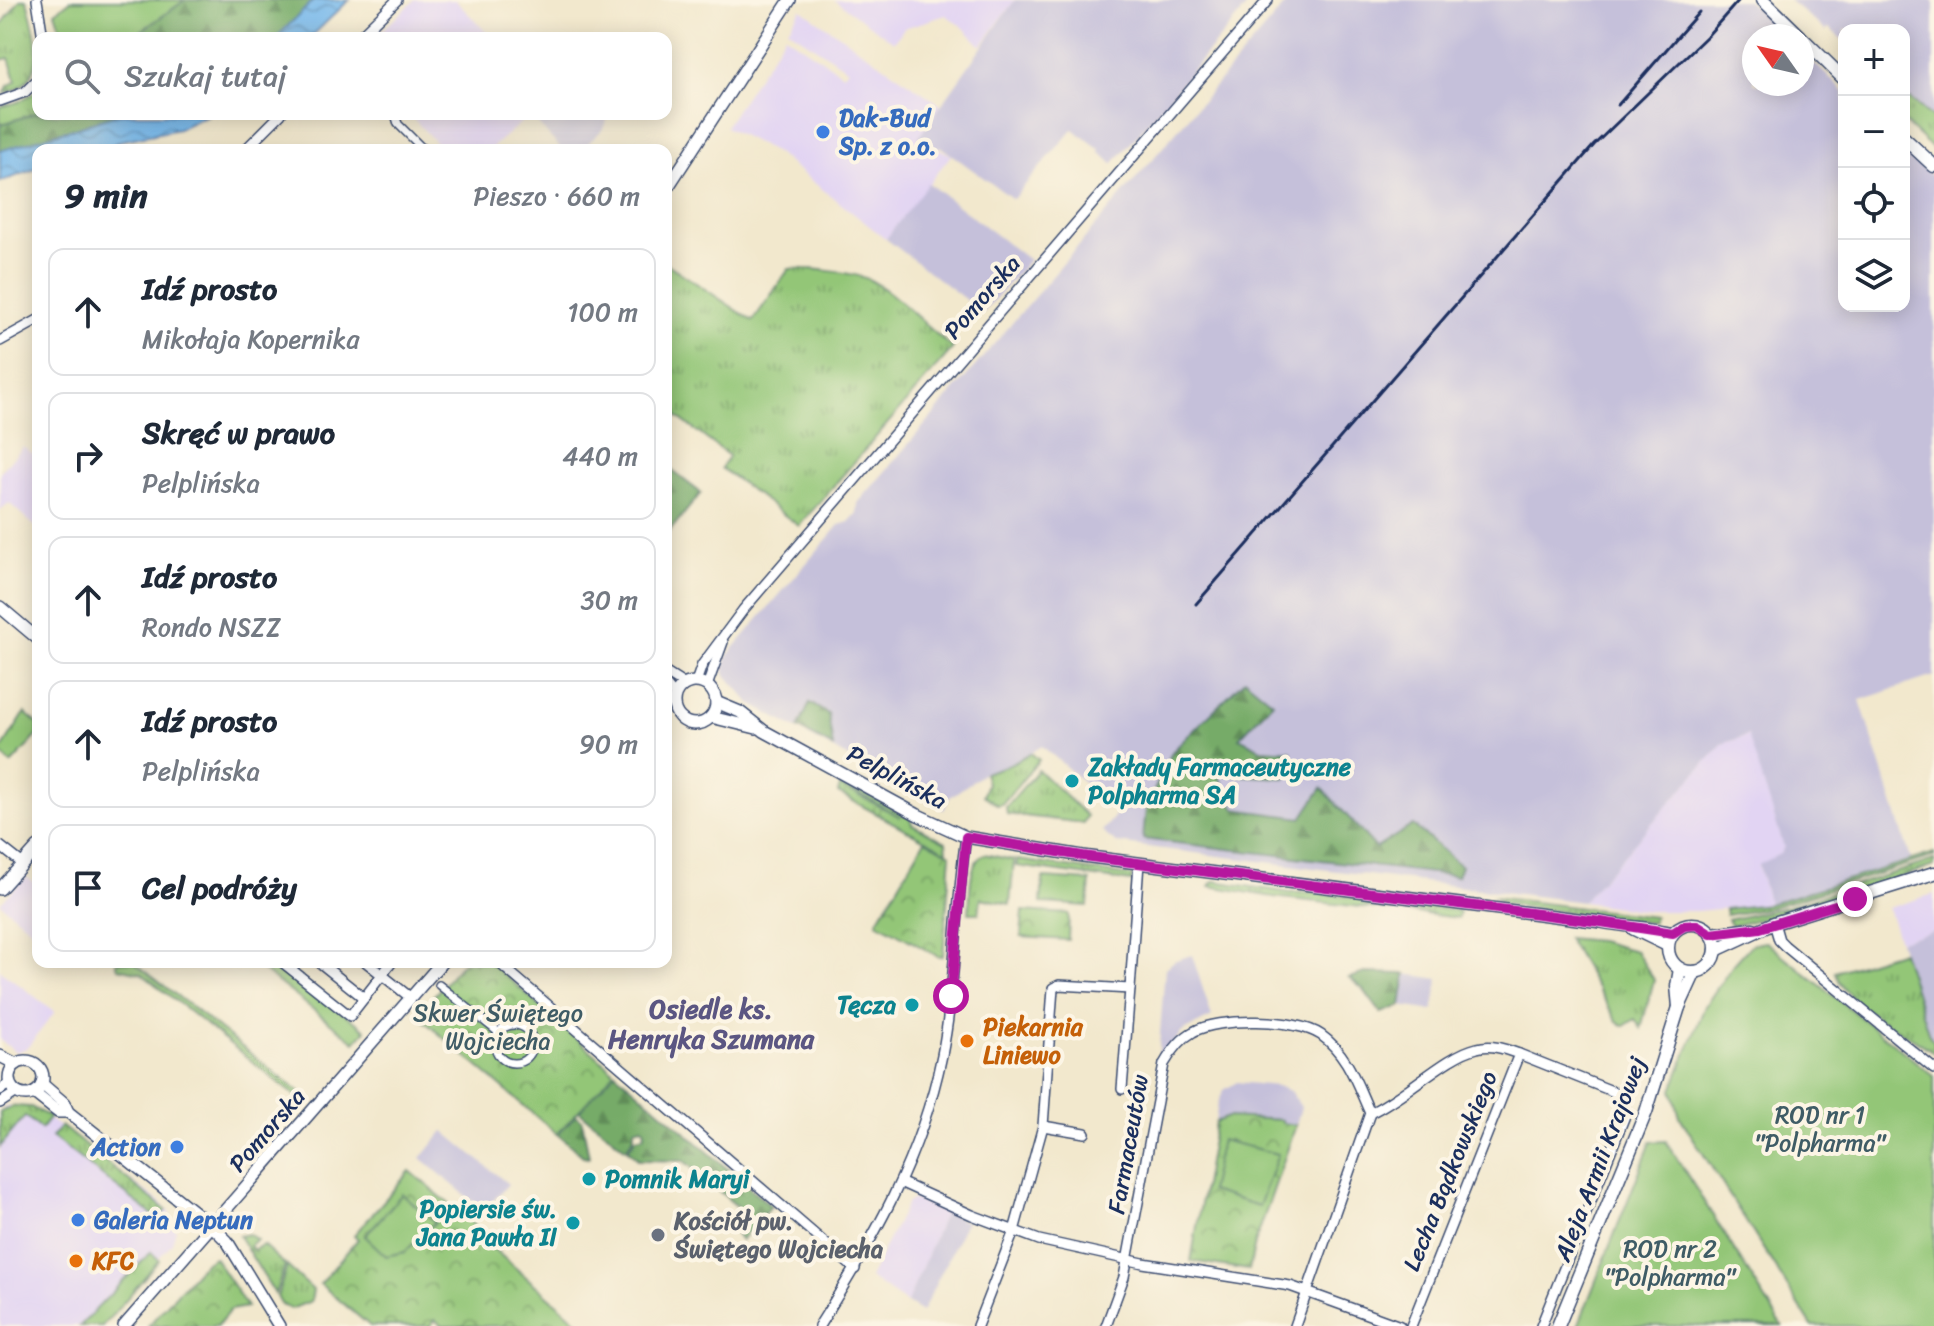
<!DOCTYPE html>
<html lang="pl">
<meta charset="utf-8">
<style>
:root{--surface:#fff;--page:#f2f2f3;--text:#1f2937;--muted:#747a83;--line:#e0e1e3}
body{margin:0;font-family:Sriracha,sans-serif;background:var(--page);color:var(--text)}
.controls{position:absolute;right:24px;top:24px;display:grid;overflow:hidden;border-radius:16px;box-shadow:0 4px 20px #0003}
.controls button{width:72px;height:72px;display:grid;place-items:center;padding:0;border:0;border-bottom:2px solid var(--line);background:var(--surface);color:var(--text);font:40px sans-serif}
.compass{position:absolute;left:1742px;top:24px;width:72px;height:72px;border-radius:50%;background:var(--surface);box-shadow:0 4px 20px #0003;rotate:304deg}
.stop{position:absolute;width:24px;height:24px;margin:-18px;border:6px solid #b5179e;border-radius:50%;background:#fff}
.stop.end{background:#b5179e;border-color:#fff;box-shadow:0 2px 8px #0008}
.list{margin:0;padding:0;list-style:none}
h2{display:flex;justify-content:space-between;align-items:center;height:104px;margin:0;padding:0 32px;font-size:34px}
h2 small{font-size:26px;font-weight:400;color:var(--muted)}
.list li{display:grid;grid-template-columns:52px 1fr auto;gap:24px;align-items:center;box-sizing:border-box;height:128px;margin:0 16px 16px;padding:0 16px;border:2px solid var(--line);border-radius:16px}
.list b{display:block;font-size:30px;white-space:nowrap}
.list p{margin:0;font-size:26px;white-space:nowrap;color:var(--muted)}
.list em{font-size:26px;font-style:normal;color:var(--muted)}
.icon{flex:none;width:44px;height:44px;fill:none;stroke:currentColor;stroke-width:2;stroke-linecap:round;stroke-linejoin:round}
.map{position:relative;flex:none;width:1934px;height:1326px;overflow:hidden}
.search{position:absolute;background:var(--surface);box-shadow:0 4px 20px #0003;left:32px;top:32px;width:640px;height:88px;display:flex;align-items:center;gap:20px;box-sizing:border-box;padding:0 28px;border-radius:16px;color:var(--muted);font-size:30px}
.panel{position:absolute;background:var(--surface);box-shadow:0 4px 20px #0003;left:32px;top:144px;width:640px;height:824px;border-radius:16px}
.map>svg:first-child{display:block}
.built{fill:#e2d4f3}
.industrial{fill:#c5c0da}
.grass{fill:url(#grass-tufts);stroke:#577a6a;stroke-width:2}
.forest{fill:url(#forest-firs);stroke:#486d63;stroke-width:2}
.park{fill:url(#park-crowns);stroke:#577a6a;stroke-width:2}
.garden{fill:#93c677;stroke:#577a6a;stroke-width:2}
.water{fill:url(#water-waves);stroke:#4874a4;stroke-width:2}
.lines{fill:none;stroke-linecap:round;stroke-linejoin:round}
.pedestrian-casing{stroke:#3b4b6f;stroke-width:10}
.minor-casing{stroke:#3b4b6f;stroke-width:12}
.tertiary-casing{stroke:#3b4b6f;stroke-width:14}
.secondary-casing{stroke:#3b4b6f;stroke-width:15}
.pedestrian{stroke:#fff;stroke-width:7}
.minor{stroke:#fff;stroke-width:9}
.tertiary{stroke:#fff;stroke-width:11}
.secondary{stroke:#fff;stroke-width:12}
.rail{stroke:#1b2f5e;stroke-width:3}
.route{stroke:#b5179e;stroke-width:10}
.shop-dot{fill:#3f7fe0;stroke:#fcf5e5;stroke-width:3}
.culture-dot{fill:#0f9aa8;stroke:#fcf5e5;stroke-width:3}
.food-dot{fill:#e8710a;stroke:#fcf5e5;stroke-width:3}
.worship-dot{fill:#6b7280;stroke:#fcf5e5;stroke-width:3}
.labels{text-anchor:middle;dominant-baseline:central;stroke-width:8;stroke-linejoin:round;paint-order:stroke}
.shop-label{font-size:24px;font-weight:bold;fill:#366cbe;stroke:#fcf5e5;text-anchor:start}
.street-label{font-size:24px;fill:#1b2f5e;stroke:#fcf5e5}
.culture-label{font-size:24px;font-weight:bold;fill:#0d838f;stroke:#fcf5e5;text-anchor:start}
.park-label{font-size:24px;fill:#3f5c66;stroke:#fcf5e5}
.food-label{font-size:24px;font-weight:bold;fill:#c56008;stroke:#fcf5e5;text-anchor:start}
.worship-label{font-size:24px;font-weight:bold;fill:#5b616d;stroke:#fcf5e5;text-anchor:start}
.neighbourhood-label{font-size:26px;font-weight:bold;fill:#5b5682;stroke:#fcf5e5}
</style>
<div class="map">
<svg width="1934" height="1326" viewBox="0 0 1934 1326">
<defs>
<pattern id="grass-tufts" width="24" height="20" patternUnits="userSpaceOnUse" patternTransform="scale(2)"><rect width="24" height="20" fill="#93c677"/><path d="M3 7l-1-3M5 7V3M7 7l1-3M15 17l-1-3M17 17v-4M19 17l1-3" fill="none" stroke="#77a165"/></pattern>
<pattern id="forest-firs" width="22" height="20" patternUnits="userSpaceOnUse" patternTransform="scale(2)"><rect width="22" height="20" fill="#76ab68"/><path d="M5 1l3.5 6h-7zM16 11l3.5 6h-7z" fill="#608c59"/></pattern>
<pattern id="park-crowns" width="20" height="18" patternUnits="userSpaceOnUse" patternTransform="scale(2)"><rect width="20" height="18" fill="#93c677"/><path d="M2 6a3 3 0 1 1 6 0M12 15a3 3 0 1 1 6 0" fill="none" stroke="#77a165"/></pattern>
<pattern id="water-waves" width="16" height="10" patternUnits="userSpaceOnUse" patternTransform="scale(2)"><rect width="16" height="10" fill="#76b8eb"/><path d="M0 5q4-4 8 0t8 0" fill="none" stroke="#6096c2"/></pattern>
</defs>
<rect width="100%" height="100%" fill="#fcf5e5"/>
<filter id="ink" filterUnits="userSpaceOnUse"><feTurbulence type="fractalNoise" baseFrequency=".0125" numOctaves="2"/><feDisplacementMap in="SourceGraphic" scale="16" xChannelSelector="R" yChannelSelector="G"/><feConvolveMatrix kernelMatrix="1 2 1 2 8 2 1 2 1" color-interpolation-filters="sRGB"/></filter>
<filter id="wash" filterUnits="userSpaceOnUse"><feTurbulence type="fractalNoise" baseFrequency=".006" numOctaves="4" result="noise"/><feDisplacementMap in="SourceGraphic" scale="32" xChannelSelector="R" yChannelSelector="G"/><feGaussianBlur stdDeviation="1.8" result="paint"/><feColorMatrix in="noise" values="0 0 0 0 0 0 0 0 0 0 0 0 0 0 0 0 0 1.4 0 .05"/><feComposite in="paint" operator="in"/></filter>
<g filter="url(#wash)">
<rect width="100%" height="100%" fill="#f2e8cd"/>
<g class="built">
<path d="M 415,0 L 455,0 L 492,38 L 374,38 Z"/>
<path d="M 834,0 L 1015,0 L 981,46 L 963,27 L 946,15 L 904,28 L 894,42 Z"/>
<path d="M 801,9 L 941,105 L 918,138 L 951,155 L 886,239 L 776,153 L 725,127 L 785,35 L 843,74 L 848,69 L 788,29 Z"/>
<path d="M 409,114 L 531,114 L 489,150 L 443,150 Z"/>
<path d="M 23,447 L 38,457 L 38,529 L 9,503 L 0,510 L 0,472 Z"/>
<path d="M 1749,735 L 1784,847 L 1780,854 L 1758,866 L 1769,904 L 1697,911 L 1648,911 L 1582,902 L 1722,744 Z"/>
<path d="M 26,877 L 38,886 L 38,936 L 0,903 Z"/>
<path d="M 1934,894 L 1934,931 L 1899,941 L 1888,908 Z"/>
<path d="M 0,970 L 55,1012 L 27,1048 L 16,1052 L 0,1040 Z"/>
<path d="M 6,1106 L 33,1107 L 160,1202 L 168,1211 L 176,1230 L 172,1243 L 113,1310 L 104,1326 L 0,1326 L 0,1111 Z"/>
<path d="M 913,1199 L 945,1212 L 907,1303 L 869,1278 L 907,1203 Z"/>
</g>
<g class="industrial">
<path d="M 1015,0 L 1252,0 L 1113,164 L 1100,152 L 1100,149 L 1073,129 L 1013,199 L 941,147 L 931,148 L 918,138 Z"/>
<path d="M 1289,0 L 1747,0 L 1773,25 L 1772,30 L 1778,36 L 1754,36 L 1754,84 L 1802,84 L 1802,59 L 1807,63 L 1815,64 L 1844,92 L 1844,306 L 1904,306 L 1904,150 L 1934,178 L 1934,676 L 1860,700 L 1911,859 L 1769,904 L 1758,865 L 1780,854 L 1784,847 L 1748,735 L 1722,744 L 1582,902 L 1116,843 L 1102,832 L 1118,812 L 1042,746 L 1016,762 L 984,773 L 950,797 L 944,810 L 751,704 L 725,674 L 725,664 L 728,655 L 839,525 L 849,522 L 857,513 L 858,503 Z"/>
<path d="M 1789,0 L 1934,0 L 1934,120 L 1904,94 L 1904,30 L 1844,30 L 1844,41 L 1829,28 L 1826,31 Z"/>
<path d="M 610,114 L 602,130 L 581,150 L 562,150 L 530,115 Z"/>
<path d="M 928,183 L 1029,260 L 983,313 L 886,239 Z"/>
<path d="M 1934,931 L 1934,1041 L 1929,1036 L 1899,941 Z"/>
<path d="M 1192,955 L 1212,1017 L 1182,1032 L 1158,1060 L 1165,968 L 1176,960 Z"/>
<path d="M 1406,974 L 1439,979 L 1433,1011 L 1401,1006 Z"/>
<path d="M 1237,1082 L 1277,1086 L 1290,1091 L 1301,1107 L 1296,1125 L 1228,1117 L 1215,1122 L 1218,1103 L 1224,1090 Z"/>
<path d="M 444,1131 L 508,1184 L 484,1211 L 421,1158 Z"/>
<path d="M 945,1212 L 966,1222 L 922,1312 L 907,1303 Z"/>
</g>
<g class="grass">
<path d="M 20,0 L 27,0 C 35,33 52,81 5,93 L 8,86 L 16,81 L 9,58 L 0,60 L 0,27 Z"/>
<path d="M 38,90 L 38,112 L 0,125 L 0,107 L 18,102 Z"/>
<path d="M 1910,99 L 1934,119 L 1934,150 L 1904,122 L 1904,102 Z"/>
<path d="M 666,263 L 753,321 L 789,269 C 807,268 854,272 870,280 C 901,297 925,327 953,348 L 799,526 L 721,468 L 729,456 L 666,408 Z"/>
<path d="M 25,713 L 38,724 L 38,735 L 11,764 L 0,752 Z"/>
<path d="M 1031,753 L 1039,760 L 1002,804 L 998,805 L 983,795 L 987,783 L 984,773 L 1006,766 Z"/>
<path d="M 1038,770 L 1087,816 L 1083,823 L 1007,814 L 1006,807 Z"/>
<path d="M 844,785 L 851,785 L 910,818 L 912,824 L 946,842 L 947,852 L 838,793 L 840,786 L 901,817 Z"/>
<path d="M 1934,853 L 1934,856 L 1769,908 L 1726,915 L 1725,909 L 1769,904 Z"/>
<path d="M 984,854 L 1014,860 L 1010,904 L 981,898 L 979,913 L 969,913 C 971,895 967,864 984,854 Z"/>
<path d="M 1017,860 L 1132,876 L 1132,882 L 1016,866 Z"/>
<path d="M 1934,860 L 1934,866 L 1820,903 L 1732,926 L 1728,920 L 1786,907 Z"/>
<path d="M 1214,881 L 1291,893 L 1315,892 L 1460,911 L 1458,918 L 1273,897 L 1210,886 Z"/>
<path d="M 1494,897 L 1654,917 L 1652,923 L 1520,906 L 1502,903 Z"/>
<path d="M 1567,938 L 1599,941 L 1636,951 L 1654,980 L 1641,1028 L 1635,1019 L 1624,1026 L 1617,1021 Z"/>
<path d="M 1902,951 L 1929,1035 L 1934,1041 L 1934,1053 C 1905,1029 1847,1010 1835,972 Z"/>
<path d="M 252,962 L 275,962 L 366,1030 L 355,1042 Z"/>
<path d="M 13,1106 L 31,1107 L 50,1117 L 41,1129 L 25,1116 L 0,1147 L 0,1112 Z"/>
<path d="M 61,1126 L 166,1210 L 158,1219 L 52,1137 Z"/>
<path d="M 249,1234 L 257,1240 L 250,1245 L 253,1250 L 263,1245 L 285,1265 L 275,1294 L 239,1236 Z"/>
<path d="M 151,1252 L 159,1260 C 140,1282 123,1305 102,1326 L 80,1326 Z"/>
<path d="M 287,1266 L 313,1290 L 311,1301 L 291,1309 L 281,1304 L 277,1297 Z"/>
</g>
<g class="forest">
<path d="M 185,0 L 314,0 L 276,38 L 131,38 Z"/>
<path d="M 38,112 L 38,114 L 120,114 L 0,151 L 0,125 Z"/>
<path d="M 666,466 L 701,493 L 666,536 Z"/>
<path d="M 1245,679 L 1273,702 L 1239,738 L 1261,749 L 1291,751 L 1289,772 L 1285,778 L 1218,774 L 1235,809 L 1302,818 L 1322,788 L 1376,848 L 1413,825 L 1461,866 L 1457,876 L 1143,839 L 1146,808 L 1172,752 Z"/>
<path d="M 810,703 L 828,714 L 833,747 L 798,728 Z"/>
<path d="M 1365,973 L 1406,974 L 1401,1006 L 1381,1013 L 1363,989 L 1349,978 Z"/>
<path d="M 615,1072 L 771,1206 L 741,1240 L 735,1233 L 748,1216 L 684,1161 L 639,1160 L 628,1150 L 636,1138 L 644,1136 L 645,1130 L 642,1127 L 634,1129 L 634,1137 L 626,1149 L 579,1111 Z"/>
<path d="M 576,1115 L 582,1120 L 589,1157 L 583,1156 L 557,1134 Z"/>
</g>
<g class="park">
<path d="M 925,840 L 951,854 L 943,956 L 939,957 L 877,922 Z"/>
<path d="M 1023,911 L 1069,914 L 1068,940 L 1021,937 Z"/>
<path d="M 463,962 L 490,962 L 615,1072 L 557,1134 L 417,1015 Z"/>
<path d="M 1228,1117 L 1282,1120 L 1282,1123 L 1296,1125 L 1255,1243 L 1249,1270 L 1191,1261 L 1215,1122 Z"/>
<path d="M 410,1171 L 473,1224 L 475,1233 L 583,1326 L 442,1326 L 435,1320 L 430,1326 L 370,1326 L 320,1284 L 358,1239 L 354,1235 Z"/>
<path d="M 214,1257 L 247,1307 L 230,1310 L 217,1326 L 148,1326 L 204,1263 Z"/>
</g>
<g class="garden">
<path d="M 71,0 L 185,0 L 131,38 L 64,38 L 55,12 Z"/>
<path d="M 1043,878 L 1090,881 L 1088,906 L 1041,903 Z"/>
<path d="M 1766,942 L 1934,1076 L 1934,1326 L 1812,1326 L 1680,1117 L 1672,1090 L 1705,1006 L 1733,965 L 1752,944 Z"/>
<path d="M 116,962 L 134,962 L 307,1098 L 304,1100 L 298,1098 L 141,973 L 118,968 Z"/>
<path d="M 1221,1140 L 1278,1154 L 1259,1206 L 1210,1191 Z"/>
<path d="M 1666,1141 L 1782,1326 L 1578,1326 L 1651,1142 Z"/>
<path d="M 402,1194 L 435,1222 L 405,1252 L 386,1256 L 365,1236 Z"/>
</g>
<g class="water">
<path d="M 314,0 L 349,0 L 310,38 L 276,38 Z"/>
<path d="M 120,114 L 209,114 L 178,129 L 120,141 L 103,150 L 38,150 L 38,168 L 0,182 L 0,151 Z"/>
</g>
</g>
<g filter="url(#ink)">
<g class="lines">
<defs>
<g id="pedestrian">
<path d="M 395,114 L 398,124 L 424,150"/>
<path d="M 439,985 L 498,1032"/>
<circle cx="514" cy="1044" r="19"/>
</g>
<g id="minor">
<path d="M 37,0 L 43,38"/>
<path d="M 358,38 L 397,0"/>
<path d="M 0,101 L 25,92 L 38,79"/>
<path d="M 245,150 L 281,114"/>
<path d="M 0,341 L 38,320"/>
<path d="M 666,673 L 685,685"/>
<path d="M 696,682 L 702,665 L 743,610 L 1268,0"/>
<path d="M 666,685 L 675,696"/>
<path d="M 707,686 L 723,642"/>
<path d="M 0,846 L 23,864"/>
<path d="M 1774,923 L 1779,940 L 1785,946 L 1934,1069"/>
<path d="M 282,962 L 350,1016 L 392,962"/>
<path d="M 319,962 L 364,998"/>
<path d="M 366,962 L 411,998"/>
<path d="M 498,962 L 855,1269"/>
<path d="M 1519,1054 L 1617,1093 L 1624,1101 L 1626,1113 L 1541,1326"/>
<path d="M 1122,1089 L 1130,989"/>
<path d="M 0,1090 L 10,1083"/>
<path d="M 0,1103 L 17,1092"/>
<path d="M 1370,1113 C 1404,1098 1446,1055 1477,1048 C 1492,1044 1505,1049 1519,1054 L 1411,1326"/>
<path d="M 1043,1126 L 1085,1133"/>
<path d="M 902,1183 L 972,1215 L 1039,1240 L 1143,1263 L 1290,1286 L 1400,1326"/>
<path d="M 819,1326 C 874,1238 921,1158 942,1055 C 956,984 955,910 966,837"/>
<path d="M 977,1326 L 1014,1231 L 1043,1126 L 1053,988 L 1059,985 L 1130,989 L 1139,863"/>
<path d="M 1106,1326 L 1124,1277 L 1164,1064 C 1171,1052 1180,1039 1193,1032 C 1218,1017 1296,1018 1321,1035 C 1348,1054 1357,1085 1370,1113 L 1295,1326"/>
</g>
<g id="tertiary">
<path d="M 666,190 L 790,0"/>
<path d="M 0,607 L 38,639"/>
<circle cx="695" cy="703" r="21"/>
<path d="M 716,702 L 740,712 L 764,731 L 918,815 L 966,837 L 1083,856 L 1601,922 C 1625,927 1650,927 1673,933"/>
<path d="M 711,717 L 756,728"/>
<path d="M 0,889 L 38,847"/>
<path d="M 1633,929 L 1668,946"/>
<path d="M 0,1056 L 16,1064"/>
<circle cx="26" cy="1078" r="17"/>
<path d="M 42,1084 L 64,1103 L 68,1112 L 213,1227 L 227,1241 L 279,1326"/>
<path d="M 34,1093 L 58,1112 L 68,1112"/>
<path d="M 124,1326 L 442,962"/>
</g>
<g id="secondary">
<path d="M 1763,0 L 1800,36"/>
<path d="M 1802,38 L 1844,79"/>
<path d="M 1904,138 L 1934,166"/>
<circle cx="1692" cy="948" r="24"/>
<path d="M 1711,934 L 1753,929"/>
<path d="M 1716,950 L 1774,923 L 1934,873"/>
<path d="M 1679,1007 L 1677,986 L 1680,969"/>
<path d="M 1558,1326 L 1646,1112 L 1679,1007 L 1695,972"/>
</g>
</defs>
<use href="#pedestrian" class="pedestrian-casing"/>
<use href="#minor" class="minor-casing"/>
<use href="#tertiary" class="tertiary-casing"/>
<use href="#secondary" class="secondary-casing"/>
<use href="#pedestrian" class="pedestrian"/>
<use href="#minor" class="minor"/>
<use href="#tertiary" class="tertiary"/>
<use href="#secondary" class="secondary"/>
<g class="rail">
<path d="M 1618,105 L 1699,12"/>
<path d="M 1196,604 L 1594,145 L 1708,35 L 1739,0"/>
</g>
</g>
</g>
<g class="lines" filter="url(#ink)">
<path class="route" d="M 951,996 L 966,837 L 1083,856 L 1601,922 L 1673,933 L 1684,926 L 1697,925 L 1711,934 L 1760,928 L 1855,899"/>
</g>
<g class="shop-dot">
<circle cx="823" cy="132" r="8"/>
<circle cx="177" cy="1147" r="8"/>
<circle cx="78" cy="1220" r="8"/>
</g>
<g class="culture-dot">
<circle cx="1072" cy="781" r="8"/>
<circle cx="912" cy="1005" r="8"/>
<circle cx="589" cy="1179" r="8"/>
<circle cx="573" cy="1223" r="8"/>
</g>
<g class="food-dot">
<circle cx="967" cy="1041" r="8"/>
<circle cx="76" cy="1261" r="8"/>
</g>
<circle class="worship-dot" cx="658" cy="1235" r="8"/>
<g class="labels">
<g class="shop-label">
<text x="839" y="118">Dak-Bud<tspan x="839" dy="28">Sp. z o.o.</tspan></text>
<text x="161" y="1147" text-anchor="end">Action</text>
<text x="94" y="1220">Galeria Neptun</text>
</g>
<g class="street-label">
<text transform="translate(982 297) rotate(-49)">Pomorska</text>
<text transform="translate(897 777) rotate(28)">Pelplińska</text>
<text transform="translate(267 1130) rotate(-49)">Pomorska</text>
<text transform="translate(1128 1144) rotate(-80)">Farmaceutów</text>
<text transform="translate(1600 1159) rotate(-69)">Aleja Armii Krajowej</text>
<text transform="translate(1450 1171) rotate(-68)">Lecha Bądkowskiego</text>
</g>
<g class="culture-label">
<text x="1088" y="767">Zakłady Farmaceutyczne<tspan x="1088" dy="28">Polpharma SA</tspan></text>
<text x="896" y="1005" text-anchor="end">Tęcza</text>
<text x="605" y="1179">Pomnik Maryi</text>
<text x="557" y="1209" text-anchor="end">Popiersie św.<tspan x="557" dy="28">Jana Pawła II</tspan></text>
</g>
<g class="park-label">
<text x="498" y="1013">Skwer Świętego<tspan x="498" dy="28">Wojciecha</tspan></text>
<text x="1820" y="1115">ROD nr 1<tspan x="1820" dy="28">"Polpharma"</tspan></text>
<text x="1670" y="1249">ROD nr 2<tspan x="1670" dy="28">"Polpharma"</tspan></text>
</g>
<g class="food-label">
<text x="983" y="1027">Piekarnia<tspan x="983" dy="28">Liniewo</tspan></text>
<text x="92" y="1261">KFC</text>
</g>
<g class="worship-label">
<text x="674" y="1221">Kościół pw.<tspan x="674" dy="28">Świętego Wojciecha</tspan></text>
</g>
<g class="neighbourhood-label">
<text x="711" y="1009">Osiedle ks.<tspan x="711" dy="30">Henryka Szumana</tspan></text>
</g>
</g>
</svg>
<div class="controls">
<button>+</button>
<button>−</button>
<button><svg class="icon" aria-label="locate" viewBox="0 0 24 24"><circle cx="12" cy="12" r="6"/><path d="M12 2v4M12 18v4M2 12h4M18 12h4"/></svg></button>
<button><svg class="icon" aria-label="layers" viewBox="0 0 24 24"><path d="M12 4l9 5-9 5-9-5zM3 14l9 5 9-5"/></svg></button>
</div>
<svg class="compass" viewBox="-18 -18 36 36"><path d="M0-13l5 13h-10z" fill="#e53935"/><path d="M0 13l5-13h-10z" fill="#747a83"/></svg>
<div class="stop" style="left:951px;top:996px"></div>
<div class="stop end" style="left:1855px;top:899px"></div>
<div class="search"><svg class="icon" aria-label="search" viewBox="0 0 24 24"><circle cx="10" cy="10" r="6"/><path d="M15 15l6 6"/></svg>Szukaj tutaj</div>
<section class="panel">
<h2>9 min<small>Pieszo · 660 m</small></h2>
<ul class="list">
<li><svg class="icon" aria-label="ahead" viewBox="0 0 24 24"><path d="M12 20V5M6 11l6-6 6 6"/></svg><div><b>Idź prosto</b><p>Mikołaja Kopernika</p></div><em>100 m</em></li>
<li><svg class="icon" aria-label="right" viewBox="0 0 24 24"><path d="M7 20v-9h11M14 6l5 5-5 5"/></svg><div><b>Skręć w prawo</b><p>Pelplińska</p></div><em>440 m</em></li>
<li><svg class="icon" aria-label="ahead" viewBox="0 0 24 24"><path d="M12 20V5M6 11l6-6 6 6"/></svg><div><b>Idź prosto</b><p>Rondo NSZZ</p></div><em>30 m</em></li>
<li><svg class="icon" aria-label="ahead" viewBox="0 0 24 24"><path d="M12 20V5M6 11l6-6 6 6"/></svg><div><b>Idź prosto</b><p>Pelplińska</p></div><em>90 m</em></li>
<li><svg class="icon" aria-label="arrive" viewBox="0 0 24 24"><path d="M6 21V4h12l-3 4 3 4H6"/></svg><div><b>Cel podróży</b></div></li>
</ul>
</section>
</div>
